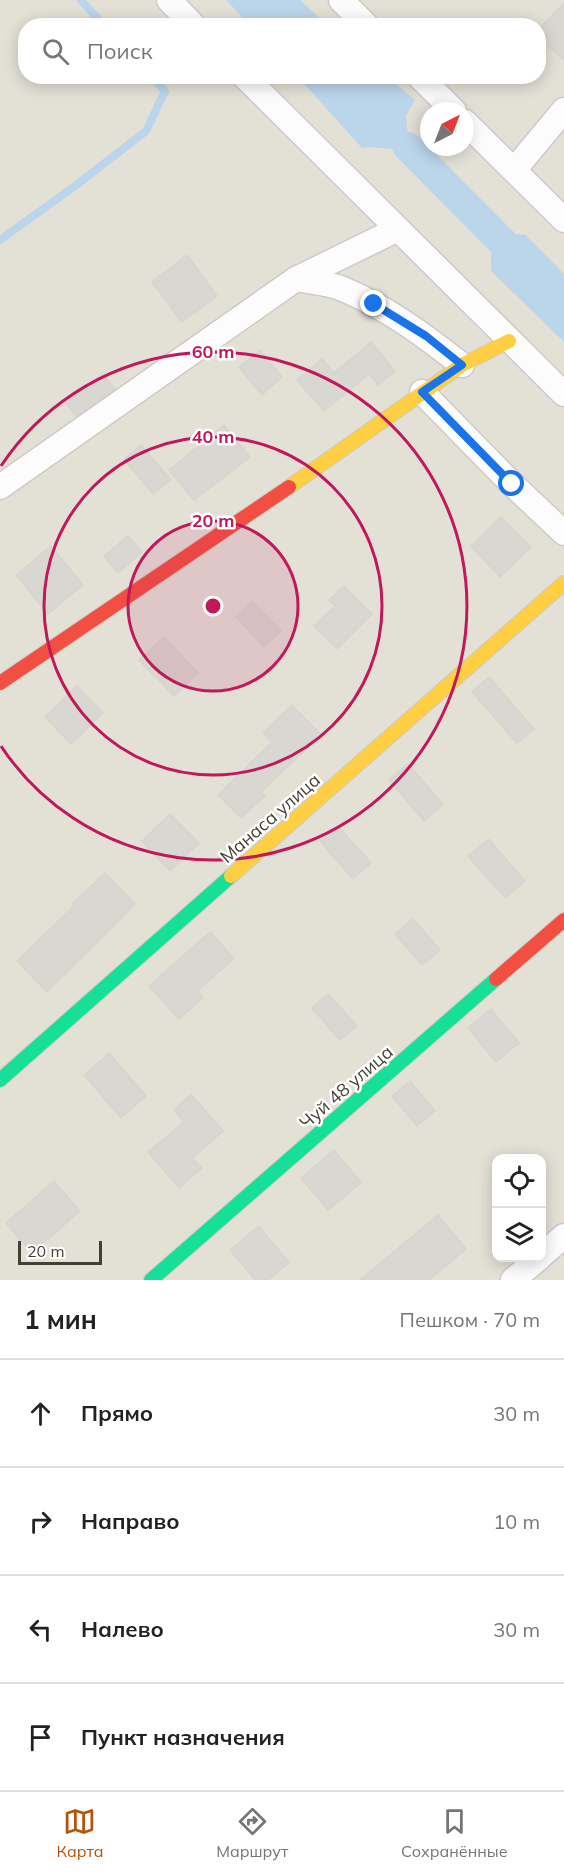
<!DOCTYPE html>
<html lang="ru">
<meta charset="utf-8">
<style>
:root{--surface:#fff;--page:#f2f2f2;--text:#222;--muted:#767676;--line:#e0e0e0;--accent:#b45309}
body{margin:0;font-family:Mulish,sans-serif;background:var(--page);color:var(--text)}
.controls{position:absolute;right:18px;bottom:18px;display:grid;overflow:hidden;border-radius:12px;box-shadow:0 3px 15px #0003}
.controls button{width:54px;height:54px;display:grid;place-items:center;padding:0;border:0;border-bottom:2px solid var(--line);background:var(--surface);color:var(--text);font:30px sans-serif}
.compass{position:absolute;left:420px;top:102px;width:54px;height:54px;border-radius:50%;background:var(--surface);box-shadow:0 3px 15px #0003;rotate:42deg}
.scale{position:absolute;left:18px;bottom:15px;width:84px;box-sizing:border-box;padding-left:6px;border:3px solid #443f35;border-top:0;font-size:16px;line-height:21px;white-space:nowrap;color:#443f35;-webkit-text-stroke:4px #fff;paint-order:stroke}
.stop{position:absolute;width:18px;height:18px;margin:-14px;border:4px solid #1a73e8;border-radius:50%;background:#fff}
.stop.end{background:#1a73e8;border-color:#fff;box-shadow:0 2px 6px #0008}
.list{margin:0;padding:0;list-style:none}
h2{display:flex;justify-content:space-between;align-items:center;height:78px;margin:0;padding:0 24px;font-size:26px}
h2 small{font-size:20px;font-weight:400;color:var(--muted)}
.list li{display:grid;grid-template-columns:39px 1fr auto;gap:18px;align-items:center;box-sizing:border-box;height:108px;padding:0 24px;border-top:2px solid var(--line)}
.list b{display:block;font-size:22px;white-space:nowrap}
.list em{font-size:20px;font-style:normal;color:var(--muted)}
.icon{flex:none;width:33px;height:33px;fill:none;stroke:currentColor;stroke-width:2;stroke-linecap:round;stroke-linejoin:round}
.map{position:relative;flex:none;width:564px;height:1280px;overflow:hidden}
.search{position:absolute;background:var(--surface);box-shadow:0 3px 15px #0003;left:18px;right:18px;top:18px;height:66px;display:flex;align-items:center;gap:15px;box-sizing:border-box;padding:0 21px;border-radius:24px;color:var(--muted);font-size:22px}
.sheet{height:510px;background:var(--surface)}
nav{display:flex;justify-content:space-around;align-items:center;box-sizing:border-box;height:84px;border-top:2px solid var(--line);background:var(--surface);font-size:16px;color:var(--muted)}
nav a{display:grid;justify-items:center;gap:3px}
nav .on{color:var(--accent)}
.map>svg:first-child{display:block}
.residential{fill:#e3e0d6;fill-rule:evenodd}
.water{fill:#bbd5eb}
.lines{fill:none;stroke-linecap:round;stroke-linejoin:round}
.stream{stroke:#bbd5eb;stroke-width:8}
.canal{stroke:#bbd5eb;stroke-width:30}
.building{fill:#d9d7d1;stroke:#d7d5cf;stroke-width:1.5}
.street-casing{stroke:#cdcbc7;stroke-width:27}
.fast-casing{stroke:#cecbc0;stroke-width:16}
.slow-casing{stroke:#cecbc0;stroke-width:16}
.jam-casing{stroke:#cecbc0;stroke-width:16}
.street{stroke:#fdfcfc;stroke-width:24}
.fast{stroke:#16e098;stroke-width:14}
.slow{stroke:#ffcf43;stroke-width:14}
.jam{stroke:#f24e42;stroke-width:14}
.route{stroke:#1a73e8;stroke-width:8}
.ring{fill:none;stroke:#c2185b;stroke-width:3}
.labels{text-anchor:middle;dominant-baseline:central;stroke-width:5;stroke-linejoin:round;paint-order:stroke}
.street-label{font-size:18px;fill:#443f35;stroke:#fff}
.centre{fill:#c2185b;stroke:#fff;stroke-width:3}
.ring-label{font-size:18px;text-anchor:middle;font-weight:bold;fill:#c2185b;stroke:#fff;stroke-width:5;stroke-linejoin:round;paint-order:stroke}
</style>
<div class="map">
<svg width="564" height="1280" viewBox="0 0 564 1280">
<rect width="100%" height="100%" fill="#efeee9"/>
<path class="residential" d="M 0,0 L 564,0 L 564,1280 L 0,1280 ZM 26,26 L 538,26 L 538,76 L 26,76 ZM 429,111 L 465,111 L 465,147 L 429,147 ZM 496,1158 L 542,1158 L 542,1258 L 496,1258 Z"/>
<g class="water">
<path d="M 226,0 L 300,0 L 327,25 L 250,25 Z"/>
<path d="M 298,77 L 387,77 L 415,100 L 406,116 L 407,130 L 444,169 L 431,183 L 392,149 L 371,147 L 362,148 Z"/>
<path d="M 488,214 L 506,233 L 526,235 L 564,274 L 564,342 L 491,271 L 491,245 L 474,226 Z"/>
</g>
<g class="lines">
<g class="stream">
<path d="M 81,0 L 104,26"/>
<path d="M 0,240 L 75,186 L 146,131 L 165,91 L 151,76"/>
</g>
<path class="canal" d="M 408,147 L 564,304"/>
</g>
<g class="building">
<path d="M 564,3 L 564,60 L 538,37 L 538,30 Z"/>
<path d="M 187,255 L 217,296 L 182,322 L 152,282 Z"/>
<path d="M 371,342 L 395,371 L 378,385 L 369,374 L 324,411 L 297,380 L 322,359 L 334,373 Z"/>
<path d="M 260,350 L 282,377 L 262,395 L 239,367 Z"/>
<path d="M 103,374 L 115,389 L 76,416 L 65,402 Z"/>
<path d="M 224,425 L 250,457 L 194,500 L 169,470 Z"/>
<path d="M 141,445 L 171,480 L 153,494 L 124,459 Z"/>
<path d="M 501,517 L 531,547 L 500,577 L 471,546 Z"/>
<path d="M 128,536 L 142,552 L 118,573 L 104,556 Z"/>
<path d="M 51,546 L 83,585 L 48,614 L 16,575 Z"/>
<path d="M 344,586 L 372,614 L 337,649 L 314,626 L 335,606 L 329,600 Z"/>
<path d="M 252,601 L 281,631 L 264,647 L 236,617 Z"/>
<path d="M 164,637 L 198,673 L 174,696 L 139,660 Z"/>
<path d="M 489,677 L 534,729 L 517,743 L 472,692 Z"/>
<path d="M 77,686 L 103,713 L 71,744 L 45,717 Z"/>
<path d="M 292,705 L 321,735 L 261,792 L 265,796 L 241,818 L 218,795 L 272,742 L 263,733 Z"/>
<path d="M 408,764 L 443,804 L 424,821 L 389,780 Z"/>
<path d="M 170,814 L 199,843 L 170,871 L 142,841 Z"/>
<path d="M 338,826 L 371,863 L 353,879 L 320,841 Z"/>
<path d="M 489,839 L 525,881 L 505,898 L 468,856 Z"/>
<path d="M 105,873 L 135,904 L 47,992 L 17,961 L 74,906 L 72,904 Z"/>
<path d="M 413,919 L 440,950 L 422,965 L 395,934 Z"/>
<path d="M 210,932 L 234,959 L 197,991 L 203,998 L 179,1019 L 149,986 Z"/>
<path d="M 328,994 L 357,1026 L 340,1040 L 312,1008 Z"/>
<path d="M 491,1009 L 519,1043 L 496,1062 L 468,1028 Z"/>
<path d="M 109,1053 L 146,1096 L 121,1118 L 84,1075 Z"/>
<path d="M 410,1081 L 435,1111 L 417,1126 L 392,1096 Z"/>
<path d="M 191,1094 L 223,1131 L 192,1158 L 202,1168 L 179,1188 L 148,1152 L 184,1122 L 174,1110 Z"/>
<path d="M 334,1150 L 361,1183 L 328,1210 L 301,1178 Z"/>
<path d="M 54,1181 L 80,1211 L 32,1253 L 6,1223 Z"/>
<path d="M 438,1215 L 466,1249 L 429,1280 L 360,1280 Z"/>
<path d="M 259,1226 L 289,1263 L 268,1280 L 255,1280 L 230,1250 Z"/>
</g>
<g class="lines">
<defs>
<g id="street">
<path d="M 169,0 L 194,26"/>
<path d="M 341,0 L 367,26"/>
<path d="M 244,76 L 564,394"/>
<path d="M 419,76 L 454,111"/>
<path d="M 465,122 L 564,220"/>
<path d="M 514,170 L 564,110"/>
<path d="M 296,279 C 311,282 329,283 343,289 C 386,307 425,336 462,365"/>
<path d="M 422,392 L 512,484 L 564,533"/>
<path d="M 0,487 L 296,279 L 398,229"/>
<path d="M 542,1255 L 564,1236"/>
<path d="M 513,1280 L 539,1258"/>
</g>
<g id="fast">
<path d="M 0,1080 L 231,876"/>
<path d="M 151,1280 L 496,979"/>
</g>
<g id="slow">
<path d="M 289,487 L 462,365 L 509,341"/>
<path d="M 231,876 L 564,583"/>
</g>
<g id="jam">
<path d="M 0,683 L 289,487"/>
<path d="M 496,979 L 564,920"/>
</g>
</defs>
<use href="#street" class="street-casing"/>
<use href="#fast" class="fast-casing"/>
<use href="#slow" class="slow-casing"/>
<use href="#jam" class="jam-casing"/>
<use href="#street" class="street"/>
<use href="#fast" class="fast"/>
<use href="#slow" class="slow"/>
<use href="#jam" class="jam"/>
</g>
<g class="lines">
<path class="route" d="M 374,304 L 426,336 L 462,365 L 422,392 L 512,484"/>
</g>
<circle cx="213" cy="606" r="85" fill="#c2185b" fill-opacity=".12"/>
<g class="ring">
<circle cx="213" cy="606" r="85"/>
<circle cx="213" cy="606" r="169"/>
<path d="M1 466A254 254 0 1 1 1 746"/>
</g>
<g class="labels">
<g class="street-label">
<text transform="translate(270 818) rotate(-41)">Манаса улица</text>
<text transform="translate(346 1087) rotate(-41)">Чуй 48 улица</text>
</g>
</g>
<circle cx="213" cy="606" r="9" class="centre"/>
<g class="ring-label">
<text x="213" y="358">60 m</text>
<text x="213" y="443">40 m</text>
<text x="213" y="527">20 m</text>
</g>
</svg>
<div class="controls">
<button><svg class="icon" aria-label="locate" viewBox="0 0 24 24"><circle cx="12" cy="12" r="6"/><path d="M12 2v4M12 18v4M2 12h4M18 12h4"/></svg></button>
<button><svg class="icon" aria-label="layers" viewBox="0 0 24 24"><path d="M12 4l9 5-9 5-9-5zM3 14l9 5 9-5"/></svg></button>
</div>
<svg class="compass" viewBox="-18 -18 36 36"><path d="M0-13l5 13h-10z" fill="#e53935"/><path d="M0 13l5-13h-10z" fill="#767676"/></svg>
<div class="scale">20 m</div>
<div class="stop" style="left:512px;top:484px"></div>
<div class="stop end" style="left:374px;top:304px"></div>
<div class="search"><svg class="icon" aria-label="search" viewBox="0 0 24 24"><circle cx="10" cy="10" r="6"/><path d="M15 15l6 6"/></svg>Поиск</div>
</div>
<section class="sheet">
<h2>1 мин<small>Пешком · 70 m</small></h2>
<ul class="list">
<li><svg class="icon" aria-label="ahead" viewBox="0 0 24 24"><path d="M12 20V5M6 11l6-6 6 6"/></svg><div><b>Прямо</b></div><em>30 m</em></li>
<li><svg class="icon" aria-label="right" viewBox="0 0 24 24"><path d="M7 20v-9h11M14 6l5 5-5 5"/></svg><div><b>Направо</b></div><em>10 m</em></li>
<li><svg class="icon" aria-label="left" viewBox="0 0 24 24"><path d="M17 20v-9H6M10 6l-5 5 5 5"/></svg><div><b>Налево</b></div><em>30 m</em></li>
<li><svg class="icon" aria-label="arrive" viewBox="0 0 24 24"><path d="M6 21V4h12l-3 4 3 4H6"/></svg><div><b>Пункт назначения</b></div></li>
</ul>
</section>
<nav>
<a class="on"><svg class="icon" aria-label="map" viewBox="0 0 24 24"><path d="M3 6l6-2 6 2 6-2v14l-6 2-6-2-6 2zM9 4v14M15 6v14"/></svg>Карта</a>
<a><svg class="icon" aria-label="directions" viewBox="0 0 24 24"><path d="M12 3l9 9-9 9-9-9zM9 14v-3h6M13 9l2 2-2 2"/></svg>Маршрут</a>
<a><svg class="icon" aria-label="saved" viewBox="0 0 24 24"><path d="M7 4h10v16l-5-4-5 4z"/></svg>Сохранённые</a>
</nav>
